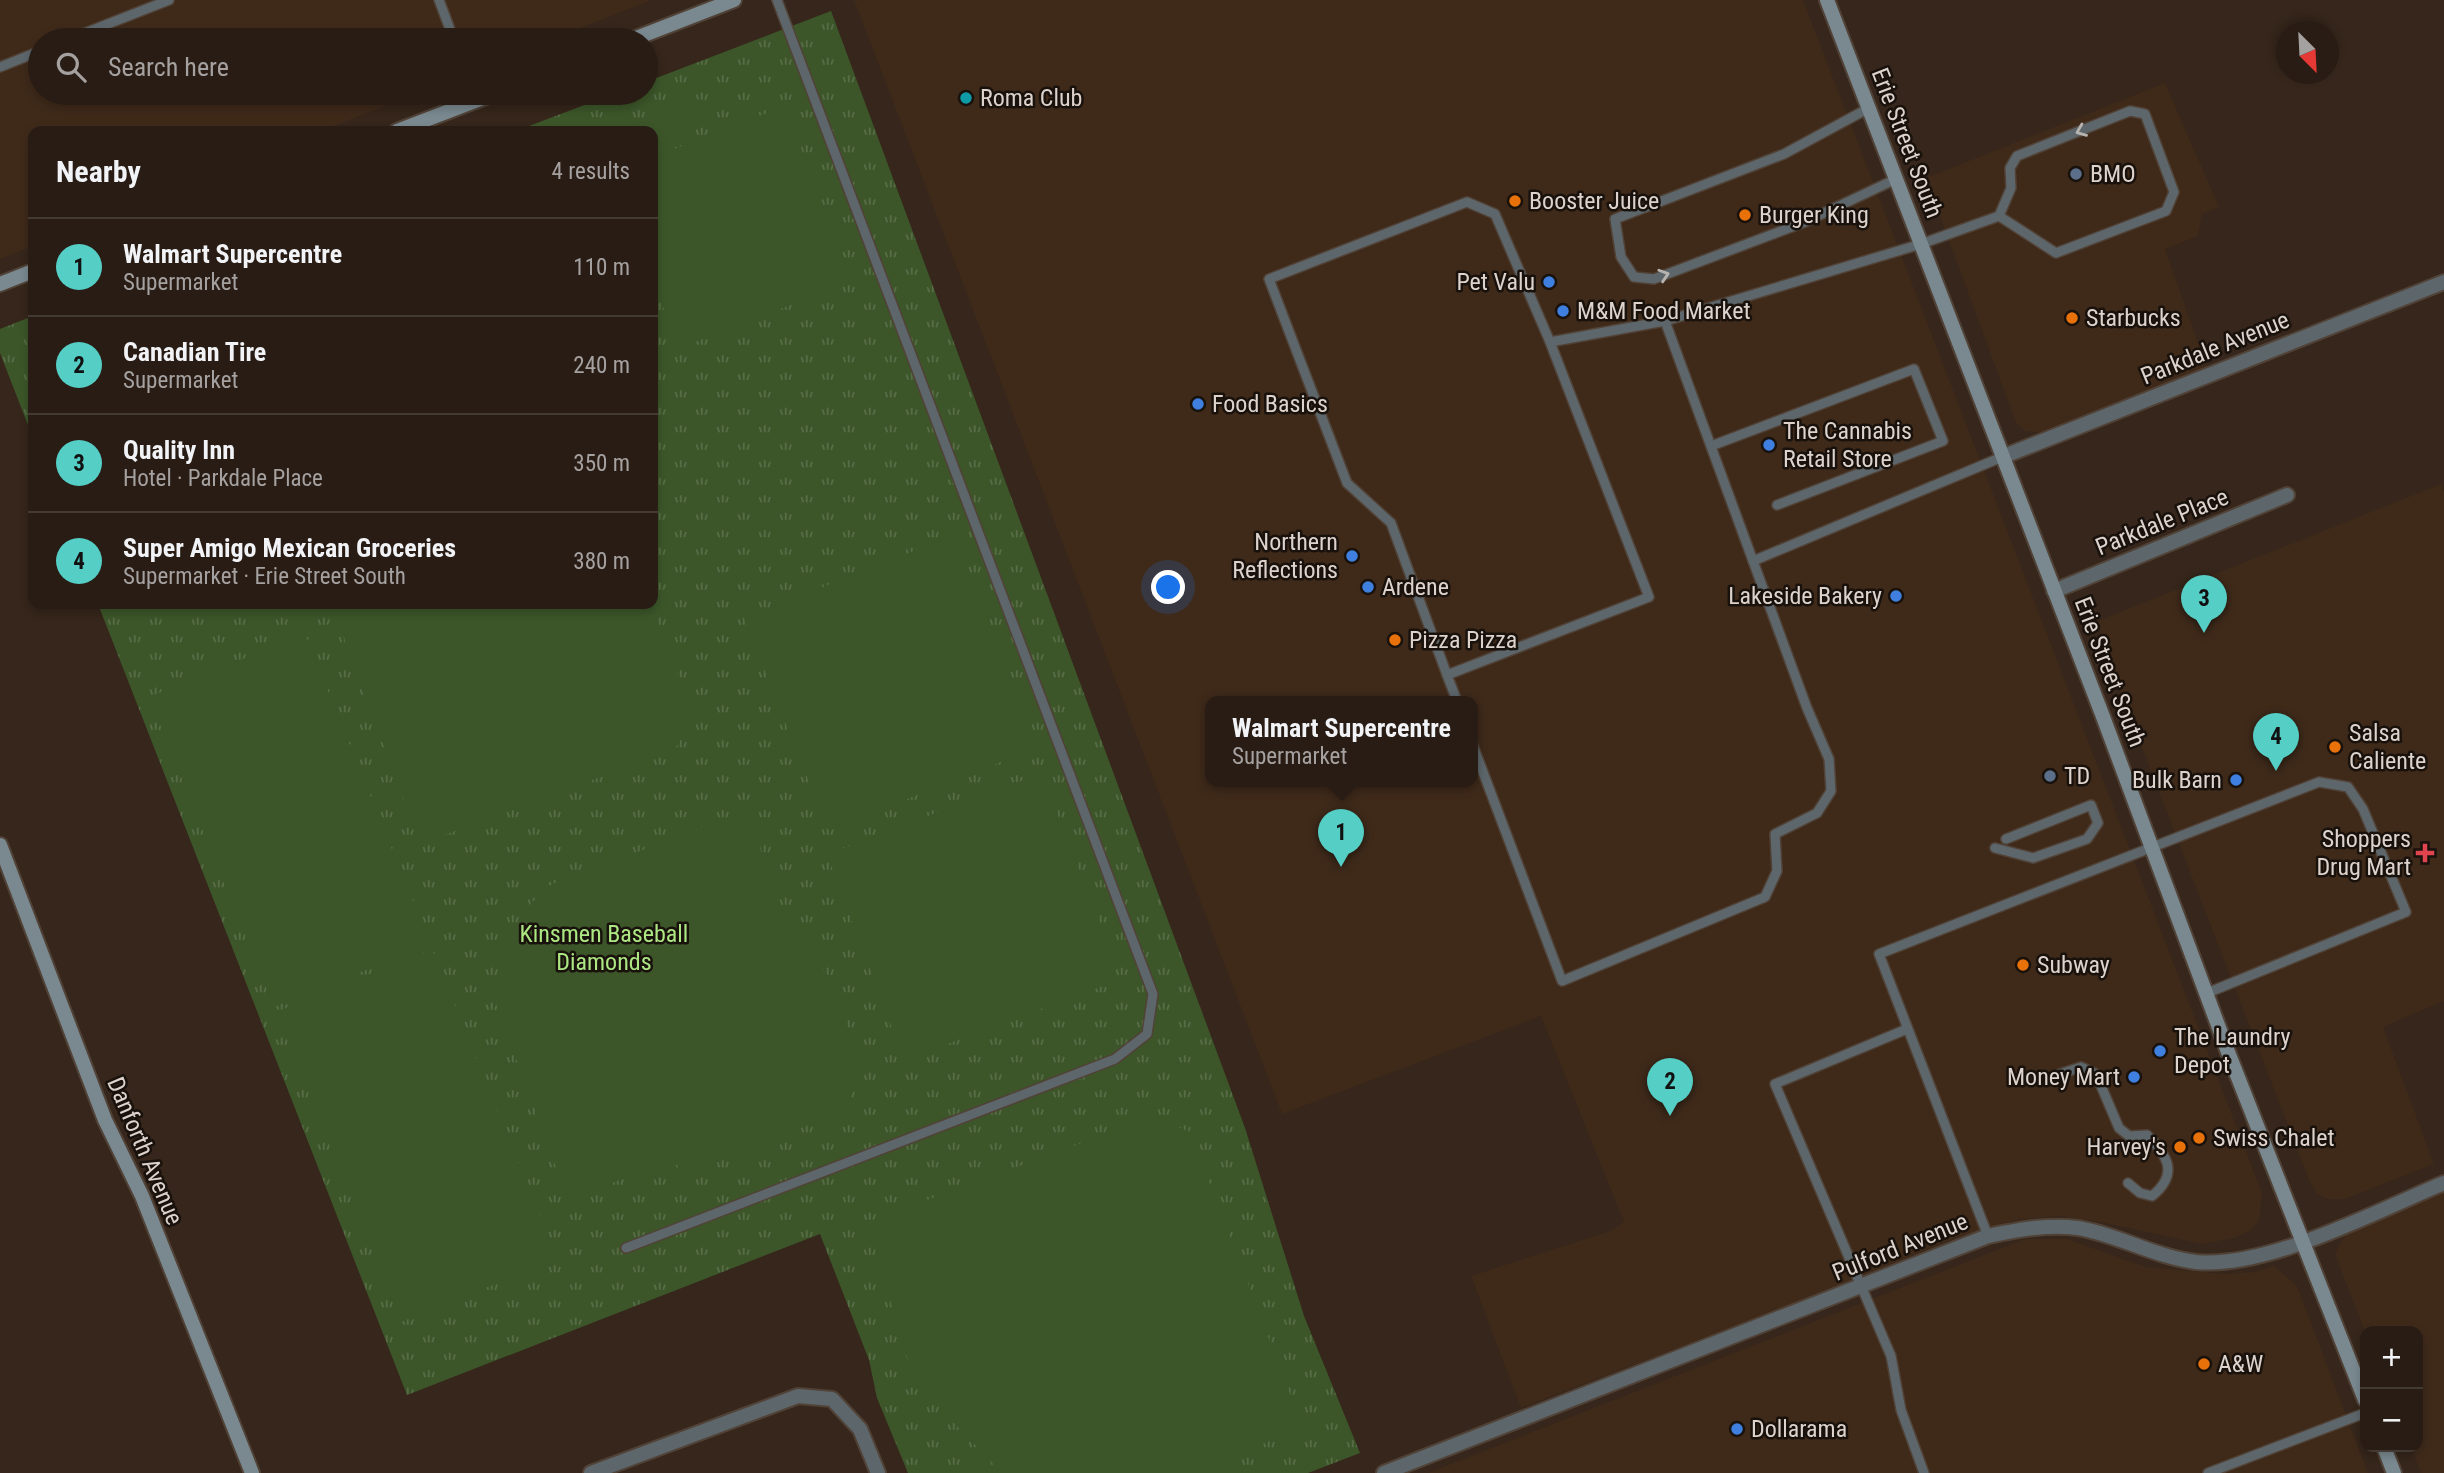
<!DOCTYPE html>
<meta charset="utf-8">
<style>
:root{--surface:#281c14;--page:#30251d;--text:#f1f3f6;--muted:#a5a1a0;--line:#443a34;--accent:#55cec6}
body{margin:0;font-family:"Roboto Condensed",sans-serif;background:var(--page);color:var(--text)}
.controls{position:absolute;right:21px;bottom:21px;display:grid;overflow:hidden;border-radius:14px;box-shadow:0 4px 10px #0003}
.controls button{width:63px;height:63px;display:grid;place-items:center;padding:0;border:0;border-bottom:2px solid var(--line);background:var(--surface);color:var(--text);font:35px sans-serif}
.compass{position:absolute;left:2276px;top:21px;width:63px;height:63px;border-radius:50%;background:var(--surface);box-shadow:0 4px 10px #0003;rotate:156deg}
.you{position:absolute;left:1169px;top:588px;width:24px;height:24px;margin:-18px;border:5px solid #fff;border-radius:50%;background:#1a73e8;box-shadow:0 0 0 10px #1a73e833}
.badge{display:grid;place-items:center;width:46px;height:46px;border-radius:50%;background:var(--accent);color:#111;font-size:23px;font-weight:700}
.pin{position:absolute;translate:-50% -58px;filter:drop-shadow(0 2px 4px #0008)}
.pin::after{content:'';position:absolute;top:37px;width:24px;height:21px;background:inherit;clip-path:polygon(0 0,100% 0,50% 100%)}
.popup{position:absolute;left:1205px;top:696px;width:273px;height:91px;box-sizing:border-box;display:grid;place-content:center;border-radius:14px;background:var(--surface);filter:drop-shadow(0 2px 5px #0005);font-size:23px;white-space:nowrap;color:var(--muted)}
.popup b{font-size:26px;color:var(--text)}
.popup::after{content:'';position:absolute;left:50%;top:100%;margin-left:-14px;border:14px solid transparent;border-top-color:var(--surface)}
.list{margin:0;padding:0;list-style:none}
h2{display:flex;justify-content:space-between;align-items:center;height:91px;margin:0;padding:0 28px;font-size:30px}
h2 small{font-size:23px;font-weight:400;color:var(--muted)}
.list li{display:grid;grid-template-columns:46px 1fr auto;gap:21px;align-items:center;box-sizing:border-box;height:98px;padding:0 28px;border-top:2px solid var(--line)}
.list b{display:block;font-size:26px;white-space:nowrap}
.list p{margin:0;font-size:23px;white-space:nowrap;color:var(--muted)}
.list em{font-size:23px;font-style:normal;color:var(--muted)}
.icon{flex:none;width:38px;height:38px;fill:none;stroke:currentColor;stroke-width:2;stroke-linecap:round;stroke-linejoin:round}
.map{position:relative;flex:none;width:2444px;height:1473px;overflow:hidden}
.search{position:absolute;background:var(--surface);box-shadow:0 4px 10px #0003;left:28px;top:28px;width:630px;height:77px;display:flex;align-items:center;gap:18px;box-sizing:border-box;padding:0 24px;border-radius:38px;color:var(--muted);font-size:26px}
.panel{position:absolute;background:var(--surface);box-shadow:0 4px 10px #0003;left:28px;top:126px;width:630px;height:483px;border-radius:14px}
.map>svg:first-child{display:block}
.built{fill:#3f2a1a;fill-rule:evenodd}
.grass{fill:url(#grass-tufts)}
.garden{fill:#3c5629}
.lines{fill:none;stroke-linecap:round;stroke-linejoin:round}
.lane-casing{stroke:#514237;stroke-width:12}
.street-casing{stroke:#514237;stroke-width:18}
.secondary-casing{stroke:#514237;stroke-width:18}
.lane{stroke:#5d676b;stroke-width:9}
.street{stroke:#5d676b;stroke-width:14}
.secondary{stroke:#7a8990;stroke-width:14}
.oneway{stroke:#b7b3af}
.culture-dot{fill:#0f9aa8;stroke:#18110c;stroke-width:2.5}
.service-dot{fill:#5c6f8a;stroke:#18110c;stroke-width:2.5}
.food-dot{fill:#e8710a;stroke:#18110c;stroke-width:2.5}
.shop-dot{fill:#3f7fe0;stroke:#18110c;stroke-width:2.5}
.health-dot{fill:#e0444e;stroke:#18110c;stroke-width:2.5}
.labels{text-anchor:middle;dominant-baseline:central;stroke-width:5;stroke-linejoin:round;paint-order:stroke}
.poi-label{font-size:24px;fill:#ddd3cc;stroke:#18110c;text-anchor:start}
.street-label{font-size:24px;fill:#ddd3cc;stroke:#18110c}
.park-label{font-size:24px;fill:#ade783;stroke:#18110c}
</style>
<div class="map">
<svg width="2444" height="1473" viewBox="0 0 2444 1473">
<defs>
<pattern id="grass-tufts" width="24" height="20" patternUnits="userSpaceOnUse" patternTransform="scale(1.75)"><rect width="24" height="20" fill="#3c5629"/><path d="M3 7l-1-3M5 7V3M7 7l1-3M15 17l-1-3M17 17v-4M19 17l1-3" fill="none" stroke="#586d47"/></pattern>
</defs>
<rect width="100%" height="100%" fill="#36261b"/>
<g class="built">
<path d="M 0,0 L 652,0 L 550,40 L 40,40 L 40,93 L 418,93 L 321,131 L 33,131 L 33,246 L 0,259 Z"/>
<path d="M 854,0 L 1803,0 L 2262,1193 L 2259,1221 L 2250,1231 L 2234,1238 L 2202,1244 L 2096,1221 L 2059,1216 L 2021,1219 L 1957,1237 L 1793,1304 L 1521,1408 L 1471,1276 L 1610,1231 L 1624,1222 L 1541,1016 L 1282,1114 ZM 1210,701 L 1472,701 L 1472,781 L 1210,781 Z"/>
<path d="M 2165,83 L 2219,207 L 2202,214 L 2198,236 L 2165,249 L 2207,368 L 2043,433 L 2025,431 L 2016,423 L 1926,178 Z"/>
<path d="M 2441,484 L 2444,492 L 2444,1001 L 2383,1027 L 2434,1164 L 2345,1199 L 2328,1199 L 2317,1194 L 2309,1180 L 2117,683 L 2098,621 Z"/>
<path d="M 2444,1191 L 2444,1473 L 2421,1473 L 2411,1447 L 2418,1447 L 2418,1331 L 2365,1332 L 2335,1254 L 2348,1230 Z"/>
<path d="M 2025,1239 L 2067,1239 L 2146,1267 L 2224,1274 L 2256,1272 L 2274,1266 L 2297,1286 L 2368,1473 L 1428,1473 Z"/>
</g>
<g class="grass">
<path d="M 831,11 L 1245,1128 L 1304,1316 L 1360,1453 L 1308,1473 L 908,1473 L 877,1398 L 869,1360 L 820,1234 L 407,1395 L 98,604 L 653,604 L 653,131 L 516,131 L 616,93 L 646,93 L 646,82 Z"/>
<path d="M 33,316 L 33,438 L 0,353 L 0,329 Z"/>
</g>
<g class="garden">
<path d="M 696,97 L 697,100 L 701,99 L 709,118 L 653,141 L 653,131 L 620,131 L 674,110 L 672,106 Z"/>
<path d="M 785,106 L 848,271 L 840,286 L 679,348 L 653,280 L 653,157 Z"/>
<path d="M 954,535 L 1032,731 L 1021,754 L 828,830 L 744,618 Z"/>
<path d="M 342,604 L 651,604 L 693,717 L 675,749 L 420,844 L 345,641 L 339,615 Z"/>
<path d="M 305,634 L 430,944 L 274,1007 L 149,697 Z"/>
<path d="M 1042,773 L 1116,969 L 1108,984 L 904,1060 L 827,854 Z"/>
<path d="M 747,811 L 784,916 L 806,928 L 866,1073 L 840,1112 L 691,1173 L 669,1161 L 568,1200 L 492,993 L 505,950 L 525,909 L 552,884 Z"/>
<path d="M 432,949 L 557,1259 L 401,1322 L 276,1012 Z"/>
<path d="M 1153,1117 L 1190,1132 L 1303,1428 L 1189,1473 L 1002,1473 L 914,1381 L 867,1222 Z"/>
</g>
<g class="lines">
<defs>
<g id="lane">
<path d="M 439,0 L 454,40"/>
<path d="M 67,40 L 169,0"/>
<path d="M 0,67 L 40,51"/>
<path d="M 1869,108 L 1784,154 L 1615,219 L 1621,257 L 1634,277 L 1654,279 L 1805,222 L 1896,179"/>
<path d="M 1665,321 L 1753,561"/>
<path d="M 1550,342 L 1649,597 L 1447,675 L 1391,523 L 1347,483 L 1269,279 L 1467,202 L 1495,214 L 1550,342 L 1665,321 L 1921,244 L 1999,216 L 2056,253 L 2166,211 L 2174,192 L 2145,114 L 2130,111 L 2017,156 L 2010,168 L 2011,188 L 1999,216"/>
<path d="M 1711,446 L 1914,369 L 1943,441 L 1777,505"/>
<path d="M 1447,675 L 1457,701"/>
<path d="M 1472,743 L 1562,981 L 1765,897 L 1777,871 L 1775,834 L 1817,813 L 1831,791 L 1829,759 L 1807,708 L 1753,561 L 2002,457"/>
<path d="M 1995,848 L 2033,858 L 2087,839 L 2098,823 L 2091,805 L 2006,839"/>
<path d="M 1907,1029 L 1775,1084 L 1891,1356 L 1901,1410 L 1924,1473"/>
<path d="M 2060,1074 L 2081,1067 L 2096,1074 L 2119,1128 L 2129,1136 L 2147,1135 C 2168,1156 2179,1174 2152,1196 L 2140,1193 L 2128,1183"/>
<path d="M 1988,1236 L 1879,954 L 2319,782 L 2348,787 L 2363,809 L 2406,912 L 2207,993"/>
<path d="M 626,1248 L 1115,1059 L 1147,1034 L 1153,994 L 777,0"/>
<path d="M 2208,1473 L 2365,1413"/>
</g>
<g id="street">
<path d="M 2002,457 L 2444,282"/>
<path d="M 2054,591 L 2287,495"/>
<path d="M 591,1473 L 798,1396 L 832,1399 L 860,1429 L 878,1473"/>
<path d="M 1384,1473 L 1988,1236 C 2018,1230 2046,1224 2078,1228 C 2116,1234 2155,1257 2196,1262 C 2267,1269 2377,1211 2444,1183"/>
</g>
<g id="secondary">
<path d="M 1827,0 L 2102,714 L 2228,1052 L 2365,1400"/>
<path d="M 631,40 L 734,0"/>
<path d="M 397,131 L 496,93"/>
<path d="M 0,284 L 33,271"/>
<path d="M 0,845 L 105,1120 L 142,1196 L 252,1473"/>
<path d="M 2384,1447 L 2394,1473"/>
</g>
</defs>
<use href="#lane" class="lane-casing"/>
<use href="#street" class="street-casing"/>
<use href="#secondary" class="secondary-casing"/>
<use href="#lane" class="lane"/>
<use href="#street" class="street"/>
<use href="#secondary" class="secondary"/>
</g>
<defs><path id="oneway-chevron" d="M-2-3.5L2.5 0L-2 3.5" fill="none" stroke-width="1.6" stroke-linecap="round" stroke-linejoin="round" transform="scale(1.75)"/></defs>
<g class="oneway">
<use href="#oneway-chevron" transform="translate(2081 131) rotate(158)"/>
<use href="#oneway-chevron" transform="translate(1664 275) rotate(-18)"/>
</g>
<circle class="culture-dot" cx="966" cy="98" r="7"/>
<g class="service-dot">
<circle cx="2076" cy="174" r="7"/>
<circle cx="2050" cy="776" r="7"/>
</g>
<g class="food-dot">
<circle cx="1515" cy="201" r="7"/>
<circle cx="1745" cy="215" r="7"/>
<circle cx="2072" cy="318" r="7"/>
<circle cx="1395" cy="640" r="7"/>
<circle cx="2335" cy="747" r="7"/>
<circle cx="2023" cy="965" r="7"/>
<circle cx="2199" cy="1138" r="7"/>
<circle cx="2180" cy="1147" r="7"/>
<circle cx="2204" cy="1364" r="7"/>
</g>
<g class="shop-dot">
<circle cx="1549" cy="282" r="7"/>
<circle cx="1563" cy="311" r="7"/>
<circle cx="1198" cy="404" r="7"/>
<circle cx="1769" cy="445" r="7"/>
<circle cx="1352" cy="556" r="7"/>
<circle cx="1368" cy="587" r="7"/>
<circle cx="1896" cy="596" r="7"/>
<circle cx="2236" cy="780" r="7"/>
<circle cx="2160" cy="1051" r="7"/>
<circle cx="2134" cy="1077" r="7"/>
<circle cx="1737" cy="1429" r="7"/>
</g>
<path class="health-dot" d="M2421.5 842.5h7v7h7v7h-7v7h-7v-7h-7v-7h7z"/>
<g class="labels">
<g class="poi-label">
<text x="980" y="98">Roma Club</text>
<text x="2090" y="174">BMO</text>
<text x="1529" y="201">Booster Juice</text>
<text x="1759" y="215">Burger King</text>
<text x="1535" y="282" text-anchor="end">Pet Valu</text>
<text x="1577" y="311">M&amp;M Food Market</text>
<text x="2086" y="318">Starbucks</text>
<text x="1212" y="404">Food Basics</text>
<text x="1783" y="431">The Cannabis<tspan x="1783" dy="28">Retail Store</tspan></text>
<text x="1338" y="542" text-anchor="end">Northern<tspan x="1338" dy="28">Reflections</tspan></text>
<text x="1382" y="587">Ardene</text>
<text x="1882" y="596" text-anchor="end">Lakeside Bakery</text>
<text x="1409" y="640">Pizza Pizza</text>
<text x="2349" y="733">Salsa<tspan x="2349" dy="28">Caliente</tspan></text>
<text x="2064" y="776">TD</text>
<text x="2222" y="780" text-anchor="end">Bulk Barn</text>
<text x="2411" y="839" text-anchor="end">Shoppers<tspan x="2411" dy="28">Drug Mart</tspan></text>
<text x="2037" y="965">Subway</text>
<text x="2174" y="1037">The Laundry<tspan x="2174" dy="28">Depot</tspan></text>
<text x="2120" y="1077" text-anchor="end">Money Mart</text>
<text x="2213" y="1138">Swiss Chalet</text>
<text x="2166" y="1147" text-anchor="end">Harvey's</text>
<text x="2218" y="1364">A&amp;W</text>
<text x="1751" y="1429">Dollarama</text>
</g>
<g class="street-label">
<text transform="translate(1907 143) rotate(69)">Erie Street South</text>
<text transform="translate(2215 348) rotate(-22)">Parkdale Avenue</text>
<text transform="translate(2162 522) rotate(-22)">Parkdale Place</text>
<text transform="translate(2110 672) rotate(69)">Erie Street South</text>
<text transform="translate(145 1151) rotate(67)">Danforth Avenue</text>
<text transform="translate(1900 1247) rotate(-22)">Pulford Avenue</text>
</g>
<g class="park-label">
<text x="604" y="934">Kinsmen Baseball<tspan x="604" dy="28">Diamonds</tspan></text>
</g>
</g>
</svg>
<div class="controls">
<button>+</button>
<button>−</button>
</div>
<svg class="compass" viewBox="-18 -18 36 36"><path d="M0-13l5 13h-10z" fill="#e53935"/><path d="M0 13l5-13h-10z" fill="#a5a1a0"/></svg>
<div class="you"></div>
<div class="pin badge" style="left:1341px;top:867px">1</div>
<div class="popup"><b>Walmart Supercentre</b>Supermarket</div>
<div class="pin badge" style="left:1670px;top:1116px">2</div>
<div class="pin badge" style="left:2204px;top:633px">3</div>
<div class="pin badge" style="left:2276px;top:771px">4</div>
<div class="search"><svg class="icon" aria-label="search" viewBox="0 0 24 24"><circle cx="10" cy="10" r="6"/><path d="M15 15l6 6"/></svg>Search here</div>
<section class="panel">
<h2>Nearby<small>4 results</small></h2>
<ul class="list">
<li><span class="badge">1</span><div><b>Walmart Supercentre</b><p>Supermarket</p></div><em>110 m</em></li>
<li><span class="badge">2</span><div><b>Canadian Tire</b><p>Supermarket</p></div><em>240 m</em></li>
<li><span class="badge">3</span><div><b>Quality Inn</b><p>Hotel · Parkdale Place</p></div><em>350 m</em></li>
<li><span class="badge">4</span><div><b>Super Amigo Mexican Groceries</b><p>Supermarket · Erie Street South</p></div><em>380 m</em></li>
</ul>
</section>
</div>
